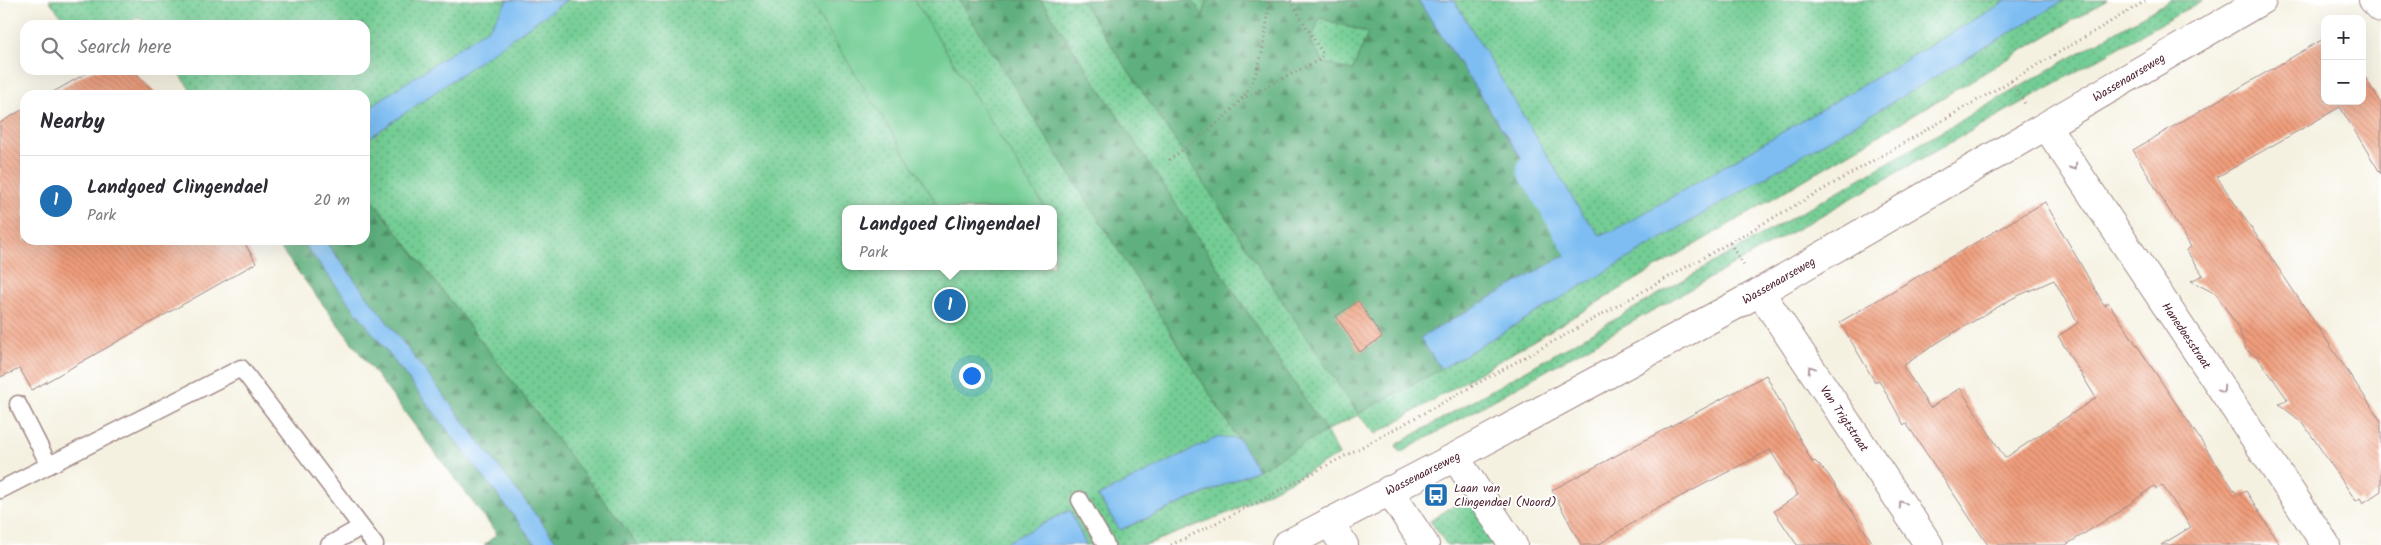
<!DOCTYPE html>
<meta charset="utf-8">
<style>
:root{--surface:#fff;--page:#f2f2f3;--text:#2b2b33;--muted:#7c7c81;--line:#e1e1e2;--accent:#1f6fb2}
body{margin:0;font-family:Kalam,sans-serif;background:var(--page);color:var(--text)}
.controls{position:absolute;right:15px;top:15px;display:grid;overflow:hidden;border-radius:10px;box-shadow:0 5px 20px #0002}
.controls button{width:45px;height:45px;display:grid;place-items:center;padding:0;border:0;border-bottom:1px solid var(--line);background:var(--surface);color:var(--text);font:25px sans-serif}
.you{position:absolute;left:971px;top:375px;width:18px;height:18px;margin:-12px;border:4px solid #fff;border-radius:50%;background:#1a73e8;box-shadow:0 0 0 8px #1a73e833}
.badge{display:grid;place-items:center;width:32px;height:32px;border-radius:50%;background:var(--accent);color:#fff;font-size:16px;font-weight:700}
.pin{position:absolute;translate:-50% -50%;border:2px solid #fff;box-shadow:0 1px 5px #0006}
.popup{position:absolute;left:842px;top:205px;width:215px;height:65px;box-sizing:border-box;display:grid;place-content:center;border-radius:10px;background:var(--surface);filter:drop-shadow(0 1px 4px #0005);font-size:16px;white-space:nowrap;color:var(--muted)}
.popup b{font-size:19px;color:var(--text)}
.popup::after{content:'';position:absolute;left:50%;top:100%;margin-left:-10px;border:10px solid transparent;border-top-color:var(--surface)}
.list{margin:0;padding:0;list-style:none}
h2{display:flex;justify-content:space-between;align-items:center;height:65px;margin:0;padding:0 20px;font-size:21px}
h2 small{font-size:16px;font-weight:400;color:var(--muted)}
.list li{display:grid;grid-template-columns:32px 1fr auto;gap:15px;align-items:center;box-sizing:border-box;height:90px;padding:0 20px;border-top:1px solid var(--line)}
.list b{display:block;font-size:19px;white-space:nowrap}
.list p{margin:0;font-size:16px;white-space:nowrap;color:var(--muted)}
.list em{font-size:16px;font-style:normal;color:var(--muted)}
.icon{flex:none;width:28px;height:28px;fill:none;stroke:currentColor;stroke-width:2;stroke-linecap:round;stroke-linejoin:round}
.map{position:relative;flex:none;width:2381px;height:545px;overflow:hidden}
.search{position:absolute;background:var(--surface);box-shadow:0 5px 20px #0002;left:20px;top:20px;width:350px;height:55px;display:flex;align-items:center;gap:12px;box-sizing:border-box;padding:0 18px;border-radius:15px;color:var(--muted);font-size:19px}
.panel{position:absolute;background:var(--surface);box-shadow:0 5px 20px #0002;left:20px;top:90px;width:350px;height:155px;border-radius:15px}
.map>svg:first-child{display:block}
.green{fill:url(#green-dots);stroke:#5e7660;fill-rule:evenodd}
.forest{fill:url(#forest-firs);stroke:#546854;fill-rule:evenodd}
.pitch{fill:#73cd94;stroke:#5e7660}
.water{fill:#7dbdf2;stroke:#646e8e}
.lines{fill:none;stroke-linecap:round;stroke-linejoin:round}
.canal{stroke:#7dbdf2;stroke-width:32}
.building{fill:url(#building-back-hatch);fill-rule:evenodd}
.lane-casing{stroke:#a08886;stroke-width:19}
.street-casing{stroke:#a08886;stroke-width:30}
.path{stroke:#a08886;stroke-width:3;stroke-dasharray:1 4;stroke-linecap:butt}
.lane{stroke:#fff;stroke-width:16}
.street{stroke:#fff;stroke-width:28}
.oneway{stroke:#ae9aa0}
.labels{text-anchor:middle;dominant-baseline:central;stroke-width:4;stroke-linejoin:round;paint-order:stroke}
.street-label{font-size:12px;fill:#4a1f2b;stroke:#fff}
.poi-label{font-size:12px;fill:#4a1f2b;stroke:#fff;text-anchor:start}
</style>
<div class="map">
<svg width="2381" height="545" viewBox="0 0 2381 545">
<defs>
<pattern id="green-dots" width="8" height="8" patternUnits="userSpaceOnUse" patternTransform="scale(1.25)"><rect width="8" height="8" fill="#73cd94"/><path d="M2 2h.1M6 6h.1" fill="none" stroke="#60a679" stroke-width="1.8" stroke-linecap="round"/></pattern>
<pattern id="forest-firs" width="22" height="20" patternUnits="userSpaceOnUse" patternTransform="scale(1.25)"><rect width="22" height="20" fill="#5eb07e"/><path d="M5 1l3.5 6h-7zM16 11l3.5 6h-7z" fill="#508f67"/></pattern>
<pattern id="building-back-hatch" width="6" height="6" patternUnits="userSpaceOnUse" patternTransform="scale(1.25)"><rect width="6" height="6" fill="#f09e7c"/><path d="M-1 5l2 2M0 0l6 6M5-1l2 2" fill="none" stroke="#c48066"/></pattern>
</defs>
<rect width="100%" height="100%" fill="#fff"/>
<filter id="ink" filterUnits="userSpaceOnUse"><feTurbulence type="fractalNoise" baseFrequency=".02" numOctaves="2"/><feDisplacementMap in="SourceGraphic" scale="10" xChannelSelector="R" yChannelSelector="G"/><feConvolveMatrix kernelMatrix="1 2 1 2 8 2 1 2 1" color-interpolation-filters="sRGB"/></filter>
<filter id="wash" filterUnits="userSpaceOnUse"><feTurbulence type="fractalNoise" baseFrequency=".0096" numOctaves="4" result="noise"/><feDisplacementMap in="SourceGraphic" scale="20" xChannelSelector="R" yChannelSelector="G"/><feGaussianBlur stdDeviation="1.12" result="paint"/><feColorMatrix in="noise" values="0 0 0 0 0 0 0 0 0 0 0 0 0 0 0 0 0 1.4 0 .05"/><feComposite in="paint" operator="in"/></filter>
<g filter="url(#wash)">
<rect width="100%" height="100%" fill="#f5f1e1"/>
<g class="green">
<path d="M 49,0 L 2107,0 L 1376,434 L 1358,415 L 1326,431 L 1339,455 L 1233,511 L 1151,543 L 1144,545 L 1086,545 L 1070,512 L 1003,545 L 536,545 L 301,240 L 365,240 L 365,95 L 194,95 L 177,70 L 365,70 L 365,25 L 145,25 L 139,17 L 124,25 L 68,25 ZM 846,209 L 1054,209 L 1054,266 L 846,266 ZM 1218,437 L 1258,470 L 1120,530 L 1099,498 Z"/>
<path d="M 2171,0 L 2203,0 L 1400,453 L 1396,445 Z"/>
<path d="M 1468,496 L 1501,545 L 1447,545 L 1430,521 Z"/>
</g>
<g class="forest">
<path d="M 959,0 L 1041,0 L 1326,431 L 1258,470 Z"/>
<path d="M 1081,0 L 1192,0 L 1203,16 L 1207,0 L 1418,0 L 1514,147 L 1578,238 L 1576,249 L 1421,338 L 1441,369 L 1358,414 ZM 1320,18 L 1368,33 L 1352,71 L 1323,62 L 1311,41 Z"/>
<path d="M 365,190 L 638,545 L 559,545 L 324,240 L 365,240 Z"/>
<path d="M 274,240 L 301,240 L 536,545 L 484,545 L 497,534 Z"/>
</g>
<path class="pitch" d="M 809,0 L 914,0 L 1046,209 L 940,209 Z"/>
<g class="water">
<path d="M 508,0 L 567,0 L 365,141 L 365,110 L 490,27 Z"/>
<path d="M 1418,0 L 1454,0 L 1581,212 L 1600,235 L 1615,230 L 2008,0 L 2065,0 L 1441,369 L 1420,338 L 1576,249 L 1578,238 L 1514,147 Z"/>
<path d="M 301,240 L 324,240 L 559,545 L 536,545 Z"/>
<path d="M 1218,437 L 1239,439 L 1258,470 L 1120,530 L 1098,496 Z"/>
<path d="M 1070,510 L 1086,545 L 1001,545 Z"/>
</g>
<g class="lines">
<path class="canal" d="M 1533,169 L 1589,263"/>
</g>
<g id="blocks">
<g class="building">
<path d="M 2325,38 L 2325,101 L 2362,101 L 2362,72 L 2381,104 L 2381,174 L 2340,107 L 2217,177 L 2381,421 L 2381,491 L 2363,503 L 2360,498 L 2356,501 L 2303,423 L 2279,404 L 2288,400 L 2257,356 L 2246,350 L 2239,329 L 2216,294 L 2191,281 L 2203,275 L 2186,250 L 2191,247 L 2133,150 Z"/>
<path d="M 92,70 L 133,70 L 157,95 L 48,95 Z"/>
<path d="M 25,108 L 25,240 L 243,240 L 256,263 L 32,390 L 20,369 L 0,377 L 0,123 Z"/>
<path d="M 2045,202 L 2104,305 L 2108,302 L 2238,496 L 2246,491 L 2280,545 L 2161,545 L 2191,527 L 2162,485 L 2157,489 L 2154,486 L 2120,511 L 2066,545 L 1988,545 L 1906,423 L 1904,425 L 1879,380 L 1875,382 L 1840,322 ZM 2054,280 L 2078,323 L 2058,336 L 2096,398 L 2005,458 L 1960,388 L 1930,408 L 1903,366 L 1940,341 L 2013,298 Z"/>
<path d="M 1358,301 L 1382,337 L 1360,352 L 1336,316 Z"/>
<path d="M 1766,375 L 1812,462 L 1815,461 L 1827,473 L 1874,545 L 1797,545 L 1774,511 L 1798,495 L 1770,450 L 1647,514 L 1598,545 L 1581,545 L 1552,490 Z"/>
</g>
</g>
</g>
<g filter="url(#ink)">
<use href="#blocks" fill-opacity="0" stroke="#a08886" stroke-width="1"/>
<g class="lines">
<defs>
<g id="lane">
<path d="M 18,404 L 49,465"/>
<path d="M 0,490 L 241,368 L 375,545"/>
<path d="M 1080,500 L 1106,545"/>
<path d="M 329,545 L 361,527"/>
</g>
<g id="street">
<path d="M 2373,0 L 2381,8"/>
<path d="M 2047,127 L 2326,545"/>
<path d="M 1760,292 L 1929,545"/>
<path d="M 1455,457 L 1513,545"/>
<path d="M 1389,490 L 1425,545"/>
<path d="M 1329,522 L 1344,545"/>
<path d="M 1286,545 L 1455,457 L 1760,292 L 2262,0"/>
</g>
</defs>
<use href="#lane" class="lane-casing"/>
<use href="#street" class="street-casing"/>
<g class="path">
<path d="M 2011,81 L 2025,104"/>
<path d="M 1242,99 L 1319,60 L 1323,54 L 1290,0"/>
<path d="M 1169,160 C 1196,139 1239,112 1253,80 C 1264,55 1267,26 1269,0"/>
<path d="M 1730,243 L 1745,268"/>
<path d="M 1171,545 C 1279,493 1384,435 1489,377 C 1710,255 1930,130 2147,0"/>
</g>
<use href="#lane" class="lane"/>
<use href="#street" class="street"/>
</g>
<defs><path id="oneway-chevron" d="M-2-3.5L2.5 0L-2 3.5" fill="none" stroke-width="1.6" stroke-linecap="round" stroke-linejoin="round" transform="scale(1.25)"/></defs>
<g class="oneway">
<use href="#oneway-chevron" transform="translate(2074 167) rotate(56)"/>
<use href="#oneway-chevron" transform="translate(1811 369) rotate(-124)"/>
<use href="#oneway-chevron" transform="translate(2222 390) rotate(56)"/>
<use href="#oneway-chevron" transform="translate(1902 504) rotate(-124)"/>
</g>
</g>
<defs>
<symbol id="bus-square" viewBox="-11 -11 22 22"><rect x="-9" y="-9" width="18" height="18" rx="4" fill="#1f6fb2" stroke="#fff"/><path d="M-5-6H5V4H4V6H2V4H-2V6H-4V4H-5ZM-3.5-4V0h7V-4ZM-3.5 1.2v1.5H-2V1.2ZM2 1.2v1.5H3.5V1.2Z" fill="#fff"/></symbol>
</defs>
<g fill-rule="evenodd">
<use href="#bus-square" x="1422" y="481" width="28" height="28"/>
</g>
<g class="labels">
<g class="street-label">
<text transform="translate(2129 78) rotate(-31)">Wassenaarseweg</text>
<text transform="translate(1779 281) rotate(-30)">Wassenaarseweg</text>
<text transform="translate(2186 336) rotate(56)">Hanedoesstraat</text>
<text transform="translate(1844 419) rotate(56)">Van Trigtstraat</text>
<text transform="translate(1423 474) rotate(-27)">Wassenaarseweg</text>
</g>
<g class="poi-label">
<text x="1454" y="488">Laan van<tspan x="1454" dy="14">Clingendael (Noord)</tspan></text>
</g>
</g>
</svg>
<div class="controls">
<button>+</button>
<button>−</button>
</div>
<div class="you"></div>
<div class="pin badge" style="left:950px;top:305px">1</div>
<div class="popup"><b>Landgoed Clingendael</b>Park</div>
<div class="search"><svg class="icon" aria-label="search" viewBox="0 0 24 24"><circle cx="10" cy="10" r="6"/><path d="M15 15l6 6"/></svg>Search here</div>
<section class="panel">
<h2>Nearby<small></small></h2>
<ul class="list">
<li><span class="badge">1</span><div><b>Landgoed Clingendael</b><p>Park</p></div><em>20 m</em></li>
</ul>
</section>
</div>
